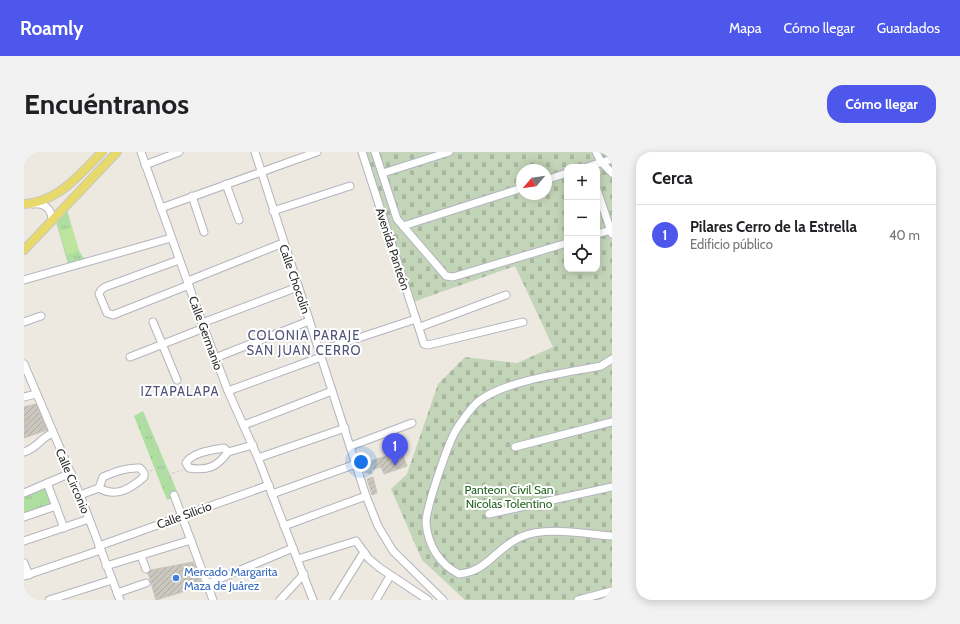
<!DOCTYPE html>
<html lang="es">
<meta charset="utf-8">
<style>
:root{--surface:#fff;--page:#f2f2f2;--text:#202124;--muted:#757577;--line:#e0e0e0;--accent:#4d57ec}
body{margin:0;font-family:Cabin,sans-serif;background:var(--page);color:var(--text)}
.controls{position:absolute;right:12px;top:12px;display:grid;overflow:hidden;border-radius:8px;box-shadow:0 2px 10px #0003}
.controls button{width:36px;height:36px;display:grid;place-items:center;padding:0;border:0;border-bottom:1px solid var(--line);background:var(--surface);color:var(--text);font:20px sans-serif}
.compass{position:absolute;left:492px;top:12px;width:36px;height:36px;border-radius:50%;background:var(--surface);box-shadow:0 2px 10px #0003;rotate:241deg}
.you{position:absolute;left:337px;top:310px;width:14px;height:14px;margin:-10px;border:3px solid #fff;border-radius:50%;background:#1a73e8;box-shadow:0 0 0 6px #1a73e833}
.badge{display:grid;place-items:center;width:26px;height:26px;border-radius:50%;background:var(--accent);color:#fff;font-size:13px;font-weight:700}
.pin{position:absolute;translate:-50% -33px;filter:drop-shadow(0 1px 2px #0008)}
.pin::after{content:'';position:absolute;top:21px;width:14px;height:12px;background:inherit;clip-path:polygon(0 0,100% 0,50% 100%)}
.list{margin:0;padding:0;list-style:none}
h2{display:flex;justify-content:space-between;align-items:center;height:52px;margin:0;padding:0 16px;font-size:17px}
h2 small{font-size:13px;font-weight:400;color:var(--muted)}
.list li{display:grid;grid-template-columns:26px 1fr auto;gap:12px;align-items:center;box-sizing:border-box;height:60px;padding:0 16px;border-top:1px solid var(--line)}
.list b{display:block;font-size:15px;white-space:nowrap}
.list p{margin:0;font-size:13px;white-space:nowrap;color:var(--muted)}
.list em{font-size:13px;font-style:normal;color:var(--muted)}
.icon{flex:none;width:22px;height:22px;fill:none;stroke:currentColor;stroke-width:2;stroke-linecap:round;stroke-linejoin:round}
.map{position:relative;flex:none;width:588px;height:448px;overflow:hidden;border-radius:16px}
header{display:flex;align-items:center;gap:24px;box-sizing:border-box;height:56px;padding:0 20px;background:var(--accent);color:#fff}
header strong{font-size:19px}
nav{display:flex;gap:22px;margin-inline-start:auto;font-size:14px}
.intro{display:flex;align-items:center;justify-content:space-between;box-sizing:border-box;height:96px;padding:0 24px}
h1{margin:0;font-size:28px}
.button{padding:10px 18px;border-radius:16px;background:var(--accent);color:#fff;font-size:14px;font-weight:700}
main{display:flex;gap:24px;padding:0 24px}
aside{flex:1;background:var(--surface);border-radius:16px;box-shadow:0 2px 10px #0003}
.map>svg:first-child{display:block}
.cemetery{fill:url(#cemetery-stones);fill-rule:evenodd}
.park{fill:url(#park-tufts)}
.pitch{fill:#bee59e}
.building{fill:url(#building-hatch);stroke:#c8c5b9}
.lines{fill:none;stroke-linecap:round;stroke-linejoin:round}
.minor-casing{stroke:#b3b4be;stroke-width:9}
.major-casing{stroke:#c8c8c8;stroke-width:10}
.path{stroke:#c8c8c8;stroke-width:1;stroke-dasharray:3 2;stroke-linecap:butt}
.minor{stroke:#fff;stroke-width:7}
.major{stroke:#e7d96b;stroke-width:8}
.shop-dot{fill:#3f7fe0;stroke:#fff;stroke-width:1.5}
.labels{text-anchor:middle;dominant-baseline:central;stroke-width:4;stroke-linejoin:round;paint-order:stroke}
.street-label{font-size:12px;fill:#2c2c2c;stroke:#fff}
.park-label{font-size:12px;fill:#266521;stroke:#fff}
.shop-label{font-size:12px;fill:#366cbe;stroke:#fff;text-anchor:start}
.neighbourhood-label{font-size:13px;letter-spacing:1px;fill:#50527a;stroke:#fff}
</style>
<header>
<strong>Roamly</strong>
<nav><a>Mapa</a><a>Cómo llegar</a><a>Guardados</a></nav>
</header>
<div class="intro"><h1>Encuéntranos</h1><a class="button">Cómo llegar</a></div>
<main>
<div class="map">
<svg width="588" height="448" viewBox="0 0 588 448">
<defs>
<pattern id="cemetery-stones" width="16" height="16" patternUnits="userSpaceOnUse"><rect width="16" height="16" fill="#c3d5b8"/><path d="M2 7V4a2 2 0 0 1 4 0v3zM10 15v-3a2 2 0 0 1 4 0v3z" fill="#a8b79e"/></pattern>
<pattern id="park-tufts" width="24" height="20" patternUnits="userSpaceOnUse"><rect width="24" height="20" fill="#aedfa1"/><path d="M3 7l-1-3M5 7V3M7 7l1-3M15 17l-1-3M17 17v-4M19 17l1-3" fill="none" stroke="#96c08b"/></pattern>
<pattern id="building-hatch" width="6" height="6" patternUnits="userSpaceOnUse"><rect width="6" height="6" fill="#c9c7be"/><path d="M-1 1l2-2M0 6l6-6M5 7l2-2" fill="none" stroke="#adaba3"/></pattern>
</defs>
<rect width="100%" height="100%" fill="#ede9e0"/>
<path class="cemetery" d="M 342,0 L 588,0 L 588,448 L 441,448 L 398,408 L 367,337 L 383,322 L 414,232 L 441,205 L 493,211 L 529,195 L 491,114 L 389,150 ZM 543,15 L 573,15 L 573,117 L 543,117 ZM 498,18 L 522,18 L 522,42 L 498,42 Z"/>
<g class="park">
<path d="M 43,58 L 55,99 L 63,111 L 45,116 L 32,69 Z"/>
<path d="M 119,259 L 155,344 L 143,348 L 110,264 Z"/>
<path d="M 23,331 L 32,354 L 0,365 L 0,341 Z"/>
</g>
<path class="pitch" d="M 48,75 L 55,99 L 42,103 L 35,79 Z"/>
<g class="building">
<path d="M 12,252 L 23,278 L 0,286 L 0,255 Z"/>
<path d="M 377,299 L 383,314 L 360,322 L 357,315 L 347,318 L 348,322 L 340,320 L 343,316 L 341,311 Z"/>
<path d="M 349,325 L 353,341 L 348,343 L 343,327 Z"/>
<path d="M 169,410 L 178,434 L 132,448 L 124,421 L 127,418 Z"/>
</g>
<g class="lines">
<defs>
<g id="minor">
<path d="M 117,0 L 180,176 L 204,239 L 234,306 L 289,448"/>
<path d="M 231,0 L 342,344 L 354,374 L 369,399 L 419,448"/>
<path d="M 338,0 L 400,192 L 404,193 L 499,170"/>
<path d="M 351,0 L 373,67 L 422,124 L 429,125 L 543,91"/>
<path d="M 572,0 L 577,10 L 588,21"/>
<path d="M 121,13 L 155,0"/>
<path d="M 563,15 L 588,7"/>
<path d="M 359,21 L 425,0"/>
<path d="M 522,28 L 543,21"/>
<path d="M 202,32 L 215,68"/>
<path d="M 573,38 L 588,82"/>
<path d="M 168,44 L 180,80"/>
<path d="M 9,52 C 20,51 27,56 28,67"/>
<path d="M 137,56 L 293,0"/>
<path d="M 249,59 L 326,34"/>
<path d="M 379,74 L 498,36"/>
<path d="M 573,82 L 587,78"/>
<path d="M 155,108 L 81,135 L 77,138 L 75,142 L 83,161 L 89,163 L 165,133"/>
<path d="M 0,128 L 147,86"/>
<path d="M 164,129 L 259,91"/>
<path d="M 0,170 L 17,164"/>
<path d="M 129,170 L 153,228"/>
<path d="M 178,171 L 274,135"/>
<path d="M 396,175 L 482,143"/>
<path d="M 295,199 L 392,167"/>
<path d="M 106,205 L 180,176"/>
<path d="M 191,206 L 285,169"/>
<path d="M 588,207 L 577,214 C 541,221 483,228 455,249 C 446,256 438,269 432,278 C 424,292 402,355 402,371 C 404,393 415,412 435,422 C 465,419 472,395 497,385 C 521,374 561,382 588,384"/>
<path d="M 0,212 L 56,343 L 96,448"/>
<path d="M 204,239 L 297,205"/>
<path d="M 0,245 L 12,242"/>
<path d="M 220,273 L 308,239"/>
<path d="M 327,294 L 388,271"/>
<path d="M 491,295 L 588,270"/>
<path d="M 0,300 C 15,295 16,286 29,281"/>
<path d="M 204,300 C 193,315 184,319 165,316 L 162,311 C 168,300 189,298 200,296 L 204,300 L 229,293"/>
<path d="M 234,306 L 321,276"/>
<path d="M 23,331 L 40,376"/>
<path d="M 0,341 L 47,321"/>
<path d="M 248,342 L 332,312"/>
<path d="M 56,343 L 75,336 C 92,346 106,337 120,325 L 120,321 L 116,316 C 103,315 91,320 79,325 L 75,336"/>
<path d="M 150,343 L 189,448"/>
<path d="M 465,362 L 588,335"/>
<path d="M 0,365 L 32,354"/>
<path d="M 260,374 L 342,344"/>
<path d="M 0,389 L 65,367"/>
<path d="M 75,394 L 245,333"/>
<path d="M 117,404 L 122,417"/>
<path d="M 274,407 L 332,389 L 345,407 L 356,416 L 404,448"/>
<path d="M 0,411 L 5,423"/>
<path d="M 82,414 L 167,388"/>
<path d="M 0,424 L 77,398"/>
<path d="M 183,432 L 269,396"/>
<path d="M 93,441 L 122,431"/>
<path d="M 25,448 L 88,428"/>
<path d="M 256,448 L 280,422"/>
<path d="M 310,448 L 340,400"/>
<path d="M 352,448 L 366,424"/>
<path d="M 554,448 L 588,439"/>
</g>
<g id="major">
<path d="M 0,52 C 33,51 56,22 78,0"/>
<path d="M 0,98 L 93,0"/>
</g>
</defs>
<use href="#minor" class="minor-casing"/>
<use href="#major" class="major-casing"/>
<g class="path">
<path d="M 33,72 L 44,109"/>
<path d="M 117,265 L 147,336"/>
<path d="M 126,319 L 138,315"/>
<path d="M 143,323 L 159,318"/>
</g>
<use href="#minor" class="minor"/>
<use href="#major" class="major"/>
</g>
<circle class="shop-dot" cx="152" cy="426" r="4"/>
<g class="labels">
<g class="street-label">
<text transform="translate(369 97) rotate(72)">Avenida Panteón</text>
<text transform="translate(271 127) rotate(71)">Calle Chocolín</text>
<text transform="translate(182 181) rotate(70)">Calle Germanio</text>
<text transform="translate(49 329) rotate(67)">Calle Circonio</text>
<text transform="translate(160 363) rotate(-20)">Calle Silicio</text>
</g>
<g class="park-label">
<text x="485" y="337">Panteon Civil San<tspan x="485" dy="14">Nicolas Tolentino</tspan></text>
</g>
<g class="shop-label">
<text x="160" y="419">Mercado Margarita<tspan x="160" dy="14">Maza de Juárez</tspan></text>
</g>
<g class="neighbourhood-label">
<text x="280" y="183">COLONIA PARAJE<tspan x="280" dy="15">SAN JUAN CERRO</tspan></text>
<text x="156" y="239">IZTAPALAPA</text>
</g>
</g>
</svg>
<div class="controls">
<button>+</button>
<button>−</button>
<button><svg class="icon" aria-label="locate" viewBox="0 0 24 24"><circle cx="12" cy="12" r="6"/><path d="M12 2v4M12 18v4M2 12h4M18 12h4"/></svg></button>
</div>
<svg class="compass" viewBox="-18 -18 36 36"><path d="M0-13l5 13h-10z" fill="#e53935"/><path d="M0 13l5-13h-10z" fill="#757577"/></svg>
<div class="you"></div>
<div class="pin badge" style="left:371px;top:314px">1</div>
</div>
<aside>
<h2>Cerca<small></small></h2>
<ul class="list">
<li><span class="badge">1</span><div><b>Pilares Cerro de la Estrella</b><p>Edificio público</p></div><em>40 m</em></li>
</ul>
</aside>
</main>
